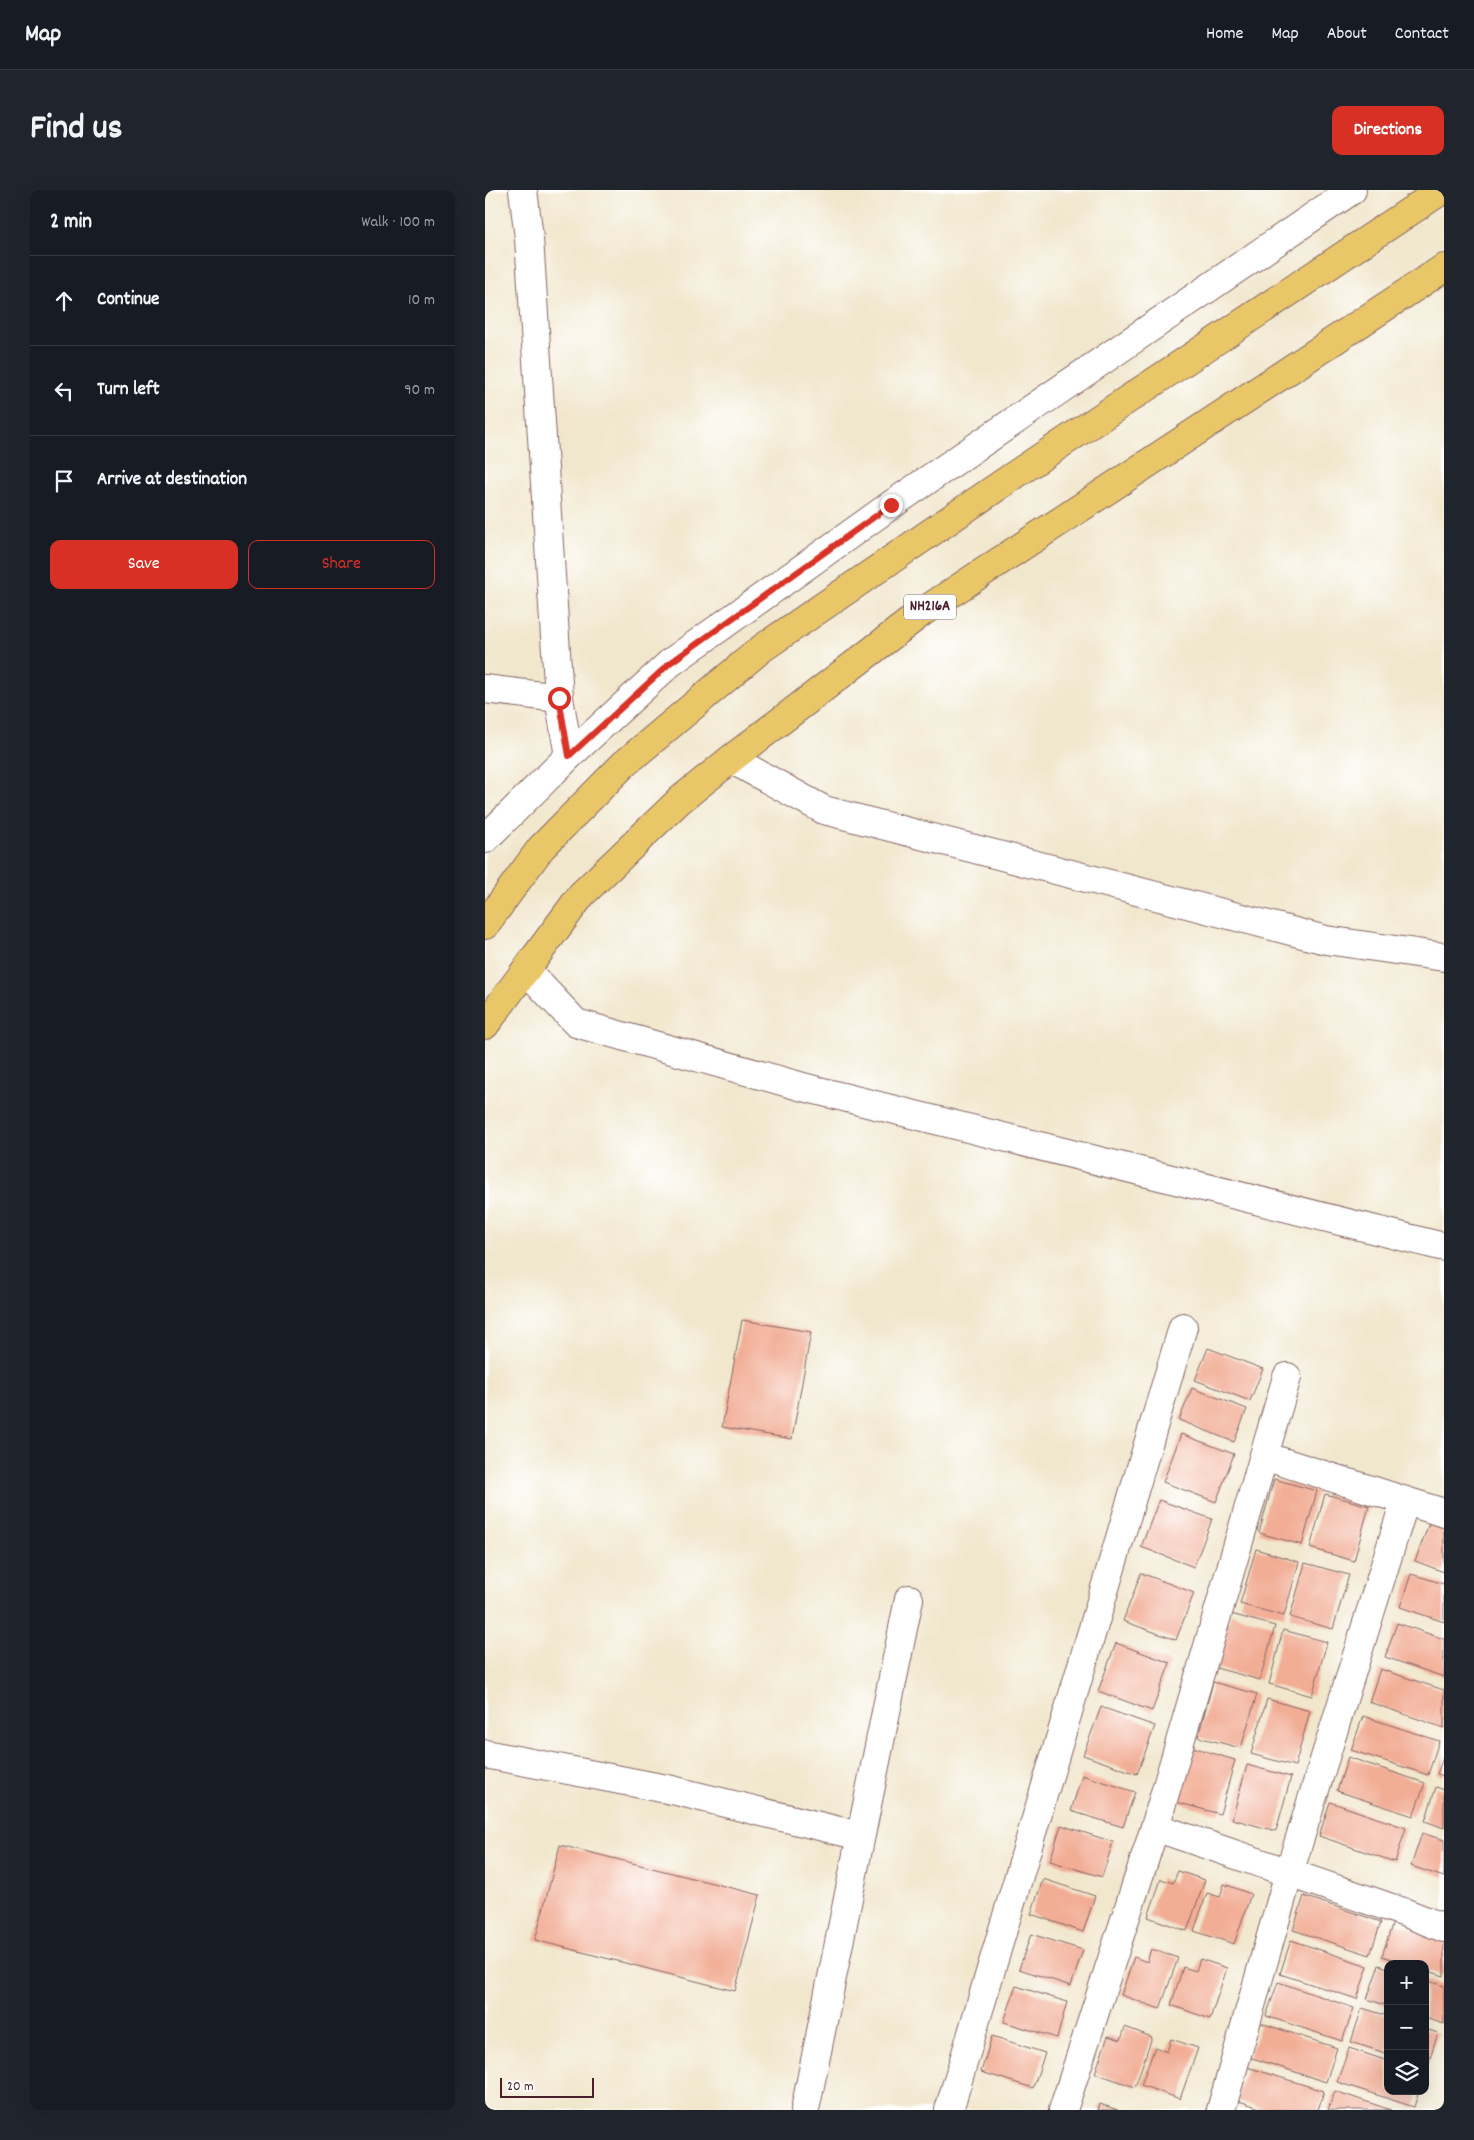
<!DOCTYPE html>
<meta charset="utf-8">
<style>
:root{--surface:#171b24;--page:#20242c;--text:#f1f3f6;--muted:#9ea1a6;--line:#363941;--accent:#d93025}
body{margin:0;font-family:Dekko,sans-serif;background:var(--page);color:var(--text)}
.controls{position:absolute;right:15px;bottom:15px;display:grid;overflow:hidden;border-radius:10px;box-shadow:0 5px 20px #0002}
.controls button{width:45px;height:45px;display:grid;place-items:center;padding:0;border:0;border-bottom:1px solid var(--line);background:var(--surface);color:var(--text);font:25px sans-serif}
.scale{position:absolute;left:15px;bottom:12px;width:94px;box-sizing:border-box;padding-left:5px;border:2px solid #4a1f2b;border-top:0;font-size:14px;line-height:18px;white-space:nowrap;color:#4a1f2b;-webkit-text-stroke:4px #fff;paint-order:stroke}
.stop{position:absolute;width:15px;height:15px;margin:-11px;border:4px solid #d93025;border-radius:50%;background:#fff}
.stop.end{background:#d93025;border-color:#fff;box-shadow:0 1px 5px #0008}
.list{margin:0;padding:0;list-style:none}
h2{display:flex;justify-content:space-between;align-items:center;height:65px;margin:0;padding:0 20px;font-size:21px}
h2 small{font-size:16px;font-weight:400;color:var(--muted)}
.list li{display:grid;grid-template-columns:32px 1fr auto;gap:15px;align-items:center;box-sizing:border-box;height:90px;padding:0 20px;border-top:1px solid var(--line)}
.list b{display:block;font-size:19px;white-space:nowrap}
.list em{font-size:16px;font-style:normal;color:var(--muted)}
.actions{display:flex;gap:10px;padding:15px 20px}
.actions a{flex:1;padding:11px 0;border:1px solid var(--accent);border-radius:10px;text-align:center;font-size:18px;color:var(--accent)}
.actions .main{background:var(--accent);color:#fff}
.icon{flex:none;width:28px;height:28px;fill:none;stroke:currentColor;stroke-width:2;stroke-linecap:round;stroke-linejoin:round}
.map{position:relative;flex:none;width:959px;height:1920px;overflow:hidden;border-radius:10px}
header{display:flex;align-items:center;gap:30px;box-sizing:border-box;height:70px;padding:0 25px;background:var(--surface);border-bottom:1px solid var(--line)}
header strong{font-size:24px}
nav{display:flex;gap:28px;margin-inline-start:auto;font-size:18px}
.intro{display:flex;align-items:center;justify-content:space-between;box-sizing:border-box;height:120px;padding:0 30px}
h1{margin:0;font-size:35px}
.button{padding:12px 22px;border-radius:10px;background:var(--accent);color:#fff;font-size:18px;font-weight:700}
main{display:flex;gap:30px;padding:0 30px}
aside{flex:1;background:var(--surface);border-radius:10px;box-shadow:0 5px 20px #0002}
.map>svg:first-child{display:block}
.building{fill:#f2ad95}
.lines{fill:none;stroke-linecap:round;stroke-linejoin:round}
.minor-casing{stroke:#846564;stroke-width:30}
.tertiary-casing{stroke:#846564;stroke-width:30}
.trunk-casing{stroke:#846564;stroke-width:30}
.minor{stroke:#fff;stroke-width:28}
.tertiary{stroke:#fff;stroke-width:28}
.trunk{stroke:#e9c769;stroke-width:28}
.route{stroke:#d93025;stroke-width:6}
.labels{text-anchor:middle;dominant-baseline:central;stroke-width:4.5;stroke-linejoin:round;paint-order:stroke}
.shield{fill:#fff;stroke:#80626b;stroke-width:1}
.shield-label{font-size:15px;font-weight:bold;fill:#4a1f2b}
</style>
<header>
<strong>Map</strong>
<nav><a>Home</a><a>Map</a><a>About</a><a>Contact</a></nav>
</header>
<div class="intro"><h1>Find us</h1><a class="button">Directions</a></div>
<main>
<aside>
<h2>2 min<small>Walk · 100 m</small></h2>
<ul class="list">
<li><svg class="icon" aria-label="ahead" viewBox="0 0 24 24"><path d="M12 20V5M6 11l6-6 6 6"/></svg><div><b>Continue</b></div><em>10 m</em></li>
<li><svg class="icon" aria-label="left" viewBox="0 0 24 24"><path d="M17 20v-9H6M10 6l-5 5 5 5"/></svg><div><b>Turn left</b></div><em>90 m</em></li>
<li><svg class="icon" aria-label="arrive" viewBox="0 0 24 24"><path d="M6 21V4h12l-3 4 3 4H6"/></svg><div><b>Arrive at destination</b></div></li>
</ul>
<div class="actions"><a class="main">Save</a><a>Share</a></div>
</aside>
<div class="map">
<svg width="959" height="1920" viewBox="0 0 959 1920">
<rect width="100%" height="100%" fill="#fff"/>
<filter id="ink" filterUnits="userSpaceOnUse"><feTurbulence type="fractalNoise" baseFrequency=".02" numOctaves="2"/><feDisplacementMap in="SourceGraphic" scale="10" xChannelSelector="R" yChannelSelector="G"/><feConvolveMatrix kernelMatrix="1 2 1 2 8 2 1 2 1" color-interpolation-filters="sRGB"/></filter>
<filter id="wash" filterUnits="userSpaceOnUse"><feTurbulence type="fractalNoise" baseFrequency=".0096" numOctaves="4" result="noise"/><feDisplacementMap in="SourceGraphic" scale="20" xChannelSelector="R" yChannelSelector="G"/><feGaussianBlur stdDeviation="1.12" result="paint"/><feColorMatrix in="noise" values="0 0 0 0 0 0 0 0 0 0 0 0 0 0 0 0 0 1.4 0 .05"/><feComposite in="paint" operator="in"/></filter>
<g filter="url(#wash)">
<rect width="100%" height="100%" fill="#f1e7cd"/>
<g id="blocks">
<g class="building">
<path d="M 257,1130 L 326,1142 L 307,1249 L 237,1237 Z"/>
<path d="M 723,1158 L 778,1179 L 765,1211 L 710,1190 Z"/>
<path d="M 707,1198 L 762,1219 L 749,1252 L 694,1230 Z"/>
<path d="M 696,1244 L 749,1264 L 731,1312 L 678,1292 Z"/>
<path d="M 789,1289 L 832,1301 L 817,1355 L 774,1343 Z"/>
<path d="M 840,1304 L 884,1316 L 869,1371 L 825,1358 Z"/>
<path d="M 674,1310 L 727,1329 L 709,1377 L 656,1357 Z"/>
<path d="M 946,1328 L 959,1333 L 959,1382 L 930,1371 Z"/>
<path d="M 771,1359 L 814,1372 L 799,1426 L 755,1414 Z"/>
<path d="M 820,1373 L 864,1385 L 848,1439 L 805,1427 Z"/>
<path d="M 656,1383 L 709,1403 L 691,1450 L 638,1431 Z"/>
<path d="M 926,1384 L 959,1394 L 959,1432 L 915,1417 Z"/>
<path d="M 746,1424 L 790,1436 L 775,1490 L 731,1478 Z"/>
<path d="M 912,1433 L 959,1449 L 959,1487 L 900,1467 Z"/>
<path d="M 798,1440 L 842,1452 L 827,1506 L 784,1494 Z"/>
<path d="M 631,1453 L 685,1473 L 667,1521 L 613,1501 Z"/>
<path d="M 895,1479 L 959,1500 L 959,1538 L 884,1512 Z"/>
<path d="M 728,1492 L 772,1504 L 756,1558 L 713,1547 Z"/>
<path d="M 782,1509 L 825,1521 L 810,1576 L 766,1564 Z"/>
<path d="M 616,1517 L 670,1536 L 652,1584 L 598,1565 Z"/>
<path d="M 878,1526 L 954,1551 L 943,1585 L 866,1560 Z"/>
<path d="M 707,1557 L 750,1570 L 735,1624 L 691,1612 Z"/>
<path d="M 959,1565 L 959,1586 L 952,1584 Z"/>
<path d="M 863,1567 L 940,1593 L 928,1626 L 852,1601 Z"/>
<path d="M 762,1575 L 806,1587 L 791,1641 L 747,1629 Z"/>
<path d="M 597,1585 L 650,1602 L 638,1637 L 586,1621 Z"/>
<path d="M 951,1597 L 959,1600 L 959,1638 L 940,1631 Z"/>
<path d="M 845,1612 L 921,1638 L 910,1672 L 834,1646 Z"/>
<path d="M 576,1635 L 628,1652 L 617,1687 L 565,1671 Z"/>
<path d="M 937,1643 L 959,1650 L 959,1687 L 926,1676 Z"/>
<path d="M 75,1655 L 275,1705 L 250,1801 L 50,1750 Z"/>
<path d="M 693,1681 L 720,1690 L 702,1741 L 663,1727 L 676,1689 L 688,1693 Z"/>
<path d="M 558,1689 L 610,1706 L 598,1742 L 546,1724 Z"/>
<path d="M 739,1694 L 766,1704 L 749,1754 L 709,1741 L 722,1703 L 735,1707 Z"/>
<path d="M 819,1706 L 896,1732 L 885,1765 L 808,1740 Z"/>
<path d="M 908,1732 L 959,1748 L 959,1786 L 940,1780 L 940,1774 L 921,1774 L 897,1766 Z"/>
<path d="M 546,1744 L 598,1760 L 586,1796 L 534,1779 Z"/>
<path d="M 806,1750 L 883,1776 L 872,1809 L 795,1784 Z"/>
<path d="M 666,1759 L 693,1768 L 675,1819 L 636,1805 L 649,1767 L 662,1772 Z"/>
<path d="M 715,1769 L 742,1778 L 725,1829 L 686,1815 L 698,1777 L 711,1781 Z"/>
<path d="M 894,1775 L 903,1778 L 903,1816 L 882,1809 Z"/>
<path d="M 940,1790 L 959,1796 L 959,1834 L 940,1828 Z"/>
<path d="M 793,1792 L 869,1818 L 857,1851 L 781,1826 Z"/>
<path d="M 531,1796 L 582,1812 L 572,1848 L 519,1832 Z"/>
<path d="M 877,1818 L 903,1826 L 903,1864 L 866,1852 Z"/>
<path d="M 776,1833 L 852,1858 L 841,1892 L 764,1867 Z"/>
<path d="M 640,1837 L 667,1847 L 650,1897 L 610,1883 L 623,1846 L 636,1850 Z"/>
<path d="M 940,1839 L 953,1843 L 942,1877 L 940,1876 Z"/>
<path d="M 507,1846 L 560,1863 L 548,1898 L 496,1882 Z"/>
<path d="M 686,1849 L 713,1858 L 695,1909 L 656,1895 L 670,1857 L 682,1862 Z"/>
<path d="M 864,1858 L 903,1871 L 903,1901 L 934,1901 L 929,1917 L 852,1892 Z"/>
<path d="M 762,1877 L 839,1901 L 833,1920 L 781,1920 L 751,1910 Z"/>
<path d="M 850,1901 L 906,1920 L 843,1920 Z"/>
<path d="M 615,1914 L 633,1920 L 613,1920 Z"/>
</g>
</g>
</g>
<g filter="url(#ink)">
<use href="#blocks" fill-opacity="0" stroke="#846564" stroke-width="1"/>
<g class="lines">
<defs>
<g id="minor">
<path d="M 38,0 L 44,48 L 74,508 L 84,566"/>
<path d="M 0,499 L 74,508"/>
<path d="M 41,780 L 91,833 L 318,897 L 959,1057"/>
<path d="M 779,1266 L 959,1323"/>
<path d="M 0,1564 L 187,1600 L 375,1646"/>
<path d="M 670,1637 L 921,1723 L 959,1738"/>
<path d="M 320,1920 L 424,1409"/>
<path d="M 464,1920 L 698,1137"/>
<path d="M 578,1920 L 670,1637 L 802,1187"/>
<path d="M 736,1920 L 804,1683 L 920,1311"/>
</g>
<g id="tertiary">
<path d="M 246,569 L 339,620 L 841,750 L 959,767"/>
<path d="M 0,649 L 84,566 L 185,473 L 406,315 L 867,0"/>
</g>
<g id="trunk">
<path d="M 0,735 L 56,658 L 139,574 L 276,459 L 537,280 L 957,0"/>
<path d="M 0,835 L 97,704 L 195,610 L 246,569 L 436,423 L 959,78"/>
</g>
</defs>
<use href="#minor" class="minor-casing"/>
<use href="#tertiary" class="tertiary-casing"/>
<use href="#trunk" class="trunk-casing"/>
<use href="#minor" class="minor"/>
<use href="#tertiary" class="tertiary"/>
<use href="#trunk" class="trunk"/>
</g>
</g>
<g class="lines" filter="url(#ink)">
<path class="route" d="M 74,508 L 84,566 L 185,473 L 406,315"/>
</g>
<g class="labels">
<rect class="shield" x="419" y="404.5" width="52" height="25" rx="4"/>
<g class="shield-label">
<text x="445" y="417">NH216A</text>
</g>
</g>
</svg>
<div class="controls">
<button>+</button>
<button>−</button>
<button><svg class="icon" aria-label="layers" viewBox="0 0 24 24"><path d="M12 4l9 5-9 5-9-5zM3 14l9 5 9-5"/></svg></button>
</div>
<div class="scale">20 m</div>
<div class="stop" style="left:74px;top:508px"></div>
<div class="stop end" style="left:406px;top:315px"></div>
</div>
</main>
